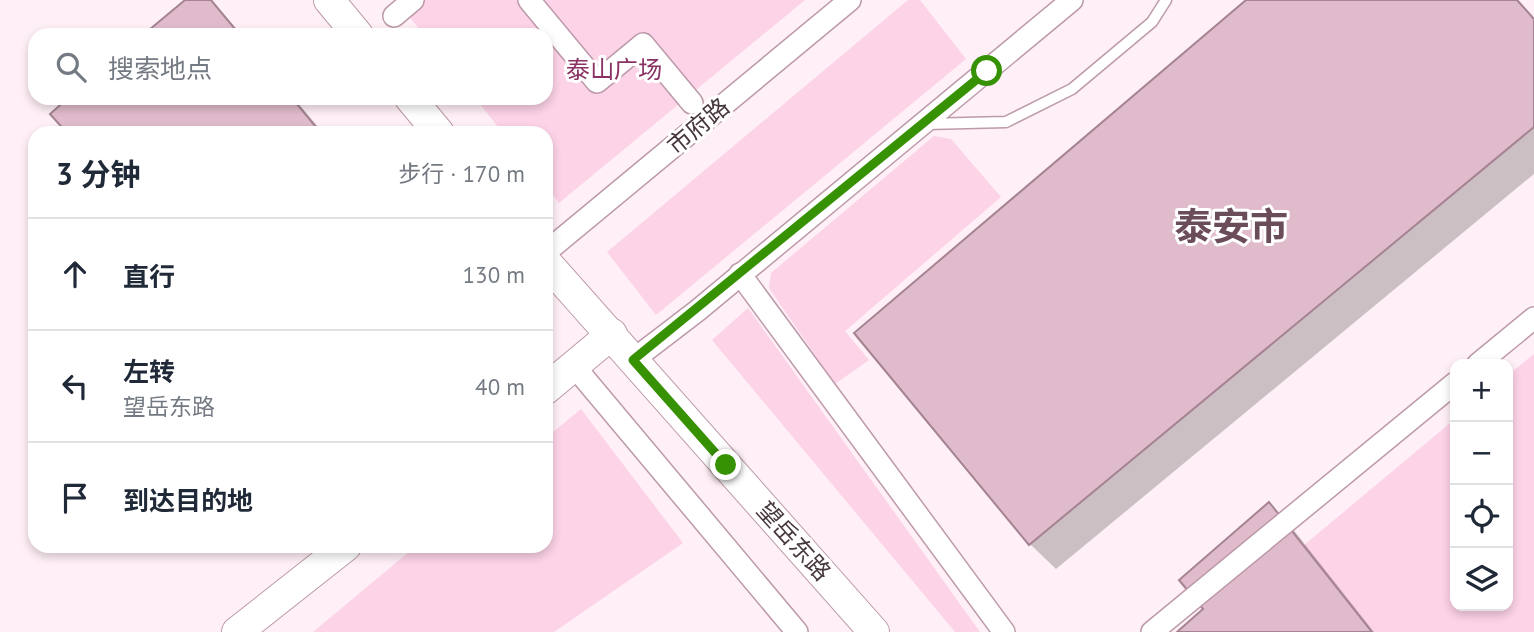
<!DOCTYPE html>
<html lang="zh">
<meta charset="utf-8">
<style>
:root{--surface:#fff;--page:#f6f6f7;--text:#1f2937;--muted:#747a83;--line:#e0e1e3}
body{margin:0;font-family:"PT Sans","Noto Sans SC",sans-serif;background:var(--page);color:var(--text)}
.controls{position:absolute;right:21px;bottom:21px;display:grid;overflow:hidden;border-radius:14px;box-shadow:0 4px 10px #0003}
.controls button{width:63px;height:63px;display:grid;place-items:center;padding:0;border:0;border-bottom:2px solid var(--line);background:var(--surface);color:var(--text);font:35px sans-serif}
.stop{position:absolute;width:21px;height:21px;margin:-16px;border:5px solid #369103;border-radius:50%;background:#fff}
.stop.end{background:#369103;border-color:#fff;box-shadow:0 2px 7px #0008}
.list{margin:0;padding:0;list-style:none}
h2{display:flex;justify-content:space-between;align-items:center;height:91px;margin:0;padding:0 28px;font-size:30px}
h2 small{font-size:23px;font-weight:400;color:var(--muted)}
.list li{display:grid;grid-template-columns:46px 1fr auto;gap:21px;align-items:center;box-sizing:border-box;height:112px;padding:0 28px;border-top:2px solid var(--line)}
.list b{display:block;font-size:26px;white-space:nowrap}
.list p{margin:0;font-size:23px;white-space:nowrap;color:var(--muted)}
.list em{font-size:23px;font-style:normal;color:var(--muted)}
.icon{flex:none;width:38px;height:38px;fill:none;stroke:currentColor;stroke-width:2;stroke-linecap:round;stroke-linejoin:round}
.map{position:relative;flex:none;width:1534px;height:632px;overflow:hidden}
.search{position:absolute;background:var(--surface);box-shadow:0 4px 10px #0003;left:28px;top:28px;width:525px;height:77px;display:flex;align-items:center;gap:18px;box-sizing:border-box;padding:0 24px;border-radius:21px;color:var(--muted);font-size:26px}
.panel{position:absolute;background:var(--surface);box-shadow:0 4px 10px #0003;left:28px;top:126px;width:525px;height:427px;border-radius:21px}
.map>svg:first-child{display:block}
.green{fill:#fdd3e7}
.shadow{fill:#0003}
.building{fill:#e0bbcc;stroke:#a58393;stroke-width:2}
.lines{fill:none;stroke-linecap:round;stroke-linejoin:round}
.lane-casing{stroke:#bd9aaa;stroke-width:13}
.street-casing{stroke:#bd9aaa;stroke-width:24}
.secondary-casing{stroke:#bd9aaa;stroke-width:32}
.lane{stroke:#fff;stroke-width:10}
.street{stroke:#fff;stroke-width:21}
.secondary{stroke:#fff;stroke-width:30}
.route{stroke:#369103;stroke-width:9}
.labels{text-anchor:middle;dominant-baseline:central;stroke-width:6;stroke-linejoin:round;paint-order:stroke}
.park-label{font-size:24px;fill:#893263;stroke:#fff}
.street-label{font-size:24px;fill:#47383f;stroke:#fff}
.town-label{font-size:38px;font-weight:bold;fill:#6b4c5b;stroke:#fff}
</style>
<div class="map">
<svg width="1534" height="632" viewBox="0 0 1534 632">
<rect width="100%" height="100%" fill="#ffeff6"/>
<g class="green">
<path d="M 396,0 L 805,0 L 559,203 L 546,186 L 546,133 L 503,133 L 475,98 L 546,98 L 546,35 L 424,35 Z"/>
<path d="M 908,0 L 920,0 L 966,59 L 656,315 L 607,252 Z"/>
<path d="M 934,136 L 951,139 L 1001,197 L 845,331 L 869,360 L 835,384 L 769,288 L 771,273 Z"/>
<path d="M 748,308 L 980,632 L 955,632 L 712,340 Z"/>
<path d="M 1534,354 L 1534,632 L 1200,632 L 1455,419 L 1455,606 L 1508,606 L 1508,375 Z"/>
<path d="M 581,409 L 683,543 L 554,632 L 313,632 L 416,546 L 546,546 L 546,438 Z"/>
</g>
<g class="shadow">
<path d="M 188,0 L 211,0 L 242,35 L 146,35 Z"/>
<path d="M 1248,0 L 1518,0 L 1534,18 L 1534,174 L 1056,569 L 1030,544 Z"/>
<path d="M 71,98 L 294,98 L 323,133 L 69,133 Z"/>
<path d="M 1269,504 L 1289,524 L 1374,632 L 1179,632 L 1206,609 Z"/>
</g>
<g class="building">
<path d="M 185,0 L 211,0 L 240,35 L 143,35 Z"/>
<path d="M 1246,0 L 1517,0 L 1534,19 L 1534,127 L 1029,545 L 854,333 Z"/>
<path d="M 68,98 L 292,98 L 321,133 L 67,133 L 50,114 Z"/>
<path d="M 1269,502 L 1372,632 L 1177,632 L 1203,609 L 1179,580 Z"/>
</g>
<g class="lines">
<defs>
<path id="lane" d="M 926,124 L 1006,122 L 1072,89 L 1152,22 L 1166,0"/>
<g id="street">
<path d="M 529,0 L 597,82 L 643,44 L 692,103"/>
<path d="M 394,16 L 413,0"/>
<path d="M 546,252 L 850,0"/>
<path d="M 740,274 L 1004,632"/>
<path d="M 633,360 L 697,311 L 1072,0"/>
<path d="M 1478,364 L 1534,318"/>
<path d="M 574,366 L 797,632"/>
<path d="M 1152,632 L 1455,383"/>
</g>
<g id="secondary">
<path d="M 329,0 L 358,35"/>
<path d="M 410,98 L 439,133"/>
<path d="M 546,262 L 874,632"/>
<path d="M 546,389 L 612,334"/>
<path d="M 237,632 L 346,546"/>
</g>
</defs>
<use href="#lane" class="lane-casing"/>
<use href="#street" class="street-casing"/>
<use href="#secondary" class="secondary-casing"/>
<use href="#lane" class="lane"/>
<use href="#street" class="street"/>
<use href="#secondary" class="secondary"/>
</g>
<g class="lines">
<path class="route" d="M 726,465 L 633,360 L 987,71"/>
</g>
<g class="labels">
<g class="park-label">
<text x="614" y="69">泰山广场</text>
</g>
<g class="street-label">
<text transform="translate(698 126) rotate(-40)">市府路</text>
<text transform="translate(794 541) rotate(48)">望岳东路</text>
</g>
<g class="town-label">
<text x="1231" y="225">泰安市</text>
</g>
</g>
</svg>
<div class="controls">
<button>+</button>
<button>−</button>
<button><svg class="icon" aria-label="locate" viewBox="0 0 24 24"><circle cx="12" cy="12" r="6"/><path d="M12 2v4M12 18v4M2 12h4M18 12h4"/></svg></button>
<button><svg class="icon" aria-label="layers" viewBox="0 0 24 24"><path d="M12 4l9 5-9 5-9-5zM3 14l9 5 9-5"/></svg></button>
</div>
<div class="stop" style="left:987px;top:71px"></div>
<div class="stop end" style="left:726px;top:465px"></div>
<div class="search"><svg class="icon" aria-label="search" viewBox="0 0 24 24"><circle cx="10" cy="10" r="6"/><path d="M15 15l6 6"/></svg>搜索地点</div>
<section class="panel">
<h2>3 分钟<small>步行 · 170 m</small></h2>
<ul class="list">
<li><svg class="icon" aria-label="ahead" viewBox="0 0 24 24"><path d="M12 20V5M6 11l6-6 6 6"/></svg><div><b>直行</b></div><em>130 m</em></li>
<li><svg class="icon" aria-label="left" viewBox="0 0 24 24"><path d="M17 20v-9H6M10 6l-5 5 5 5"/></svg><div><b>左转</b><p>望岳东路</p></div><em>40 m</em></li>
<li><svg class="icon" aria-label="arrive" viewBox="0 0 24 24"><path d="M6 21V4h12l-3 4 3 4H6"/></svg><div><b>到达目的地</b></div></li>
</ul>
</section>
</div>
